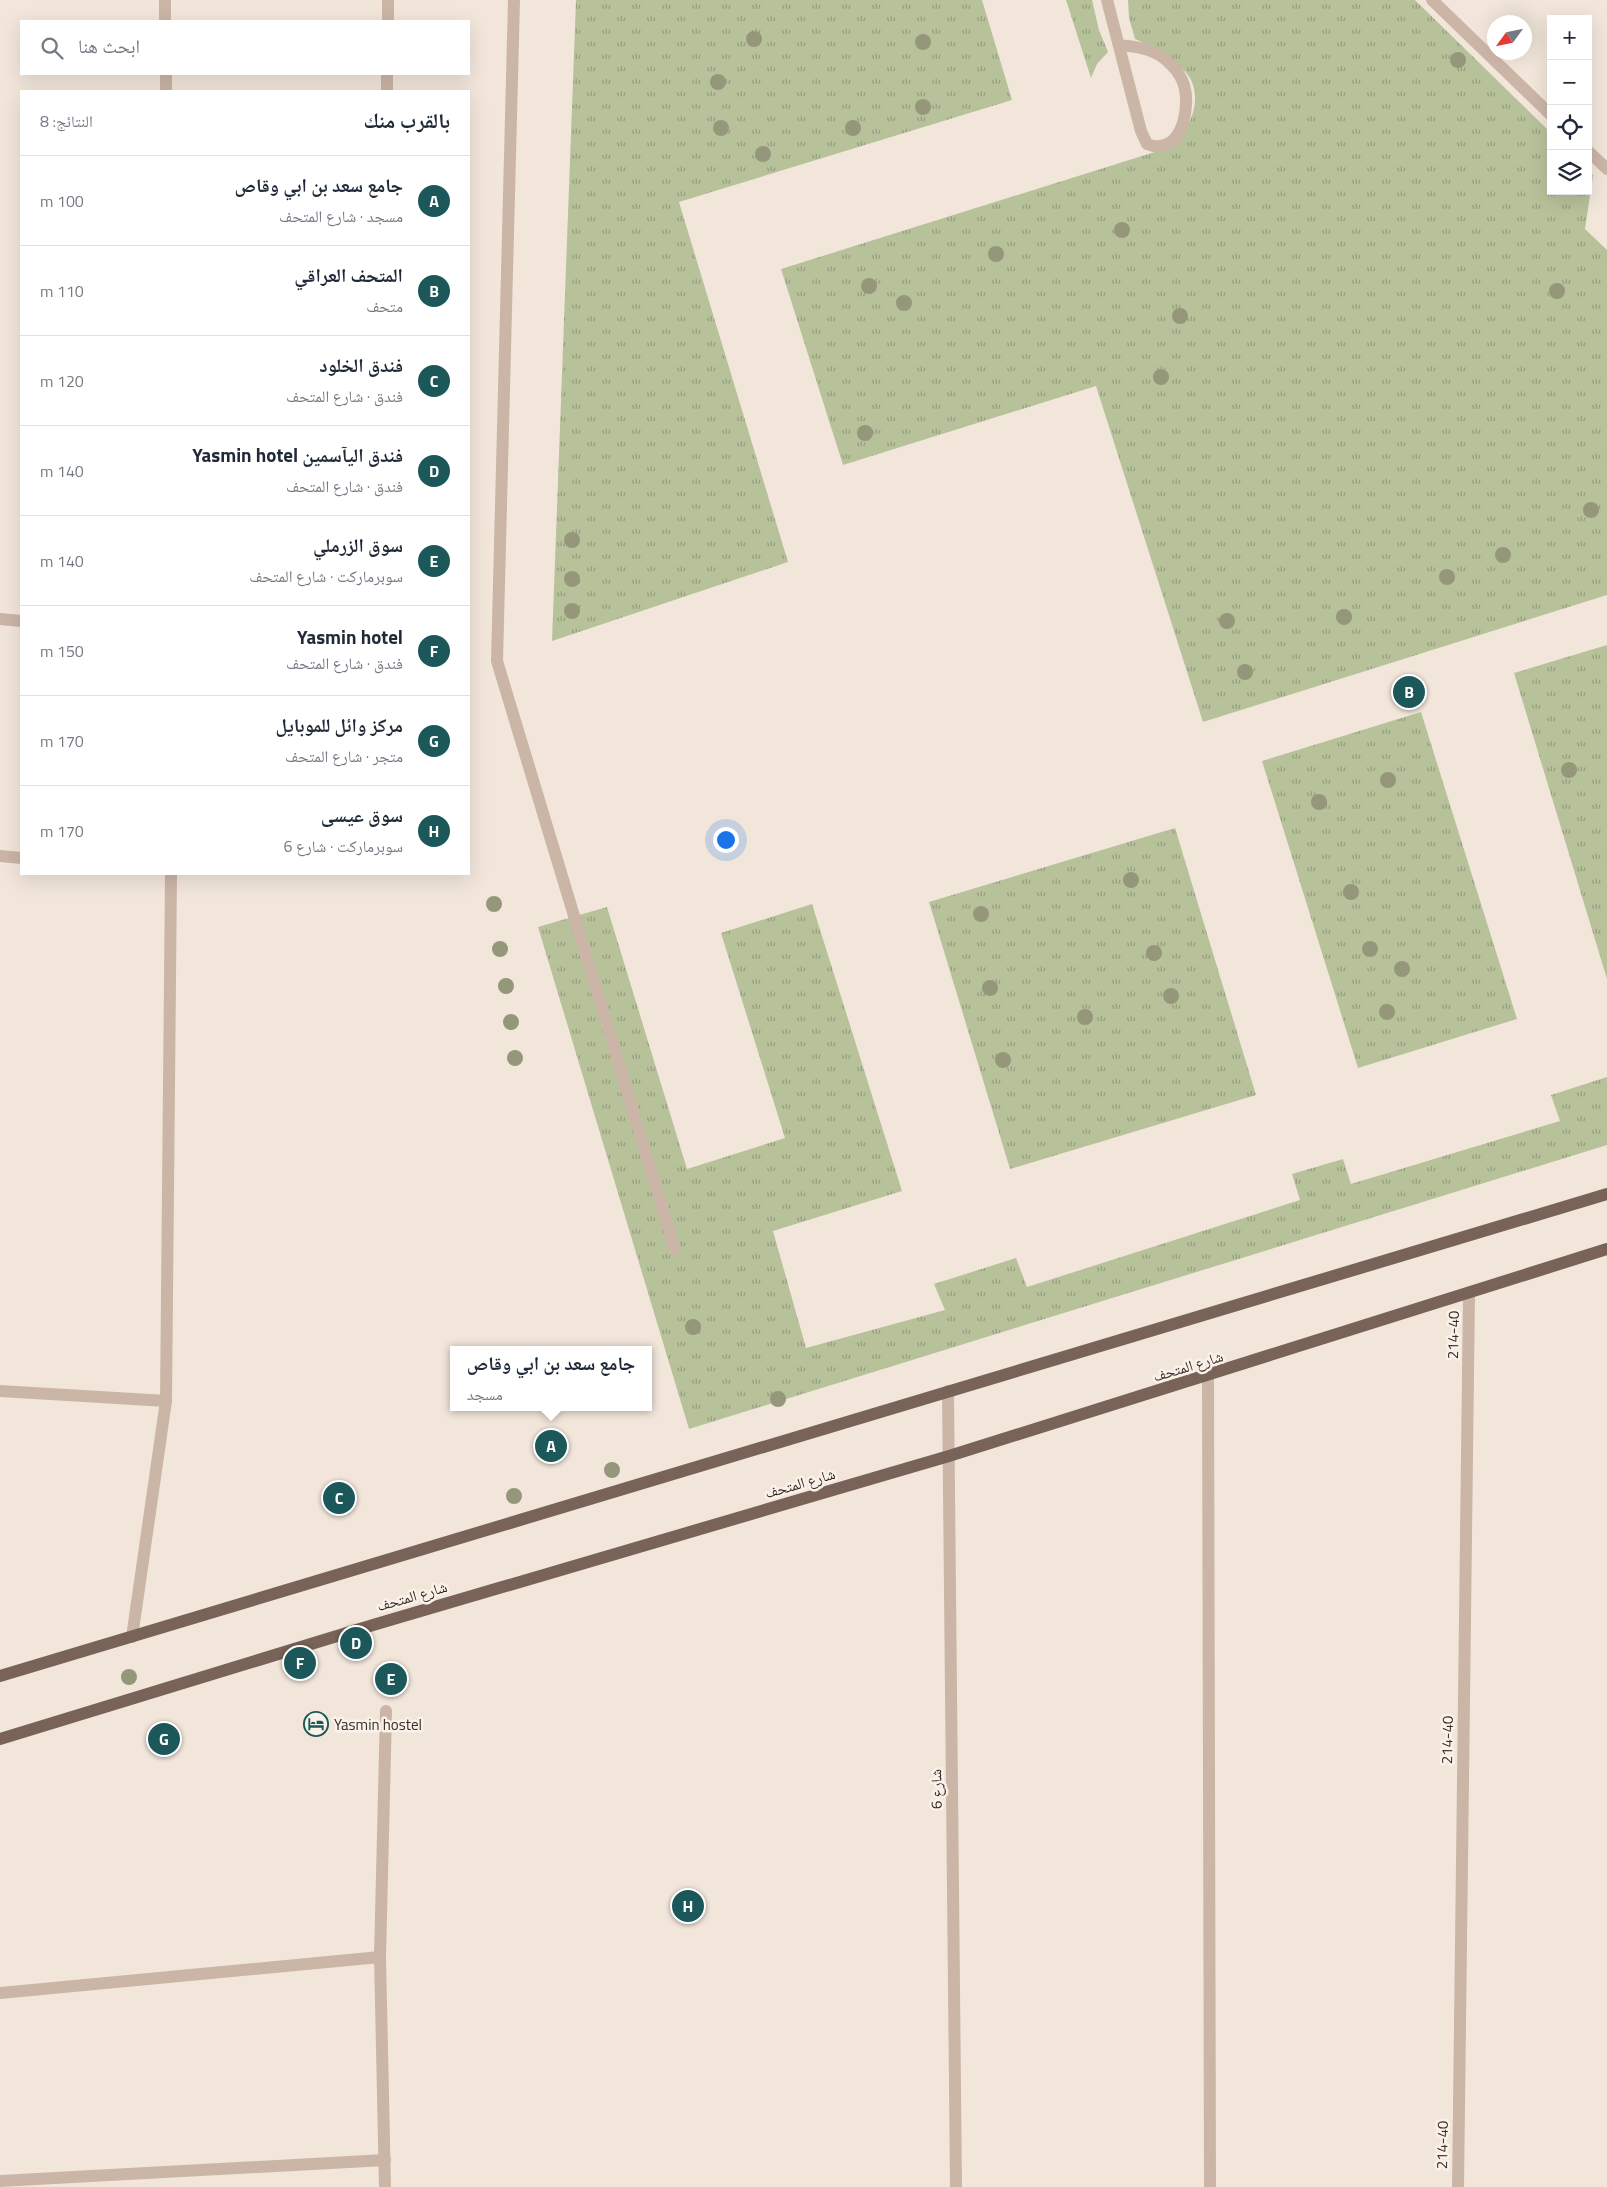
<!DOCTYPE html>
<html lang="ar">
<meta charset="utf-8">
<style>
:root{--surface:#fff;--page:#f6f6f7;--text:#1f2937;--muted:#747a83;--line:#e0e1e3;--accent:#1c5859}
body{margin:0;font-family:"Titillium Web","Noto Naskh Arabic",sans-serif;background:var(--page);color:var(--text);direction:rtl}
.controls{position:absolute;right:15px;top:15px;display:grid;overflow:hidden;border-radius:0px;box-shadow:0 5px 20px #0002}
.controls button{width:45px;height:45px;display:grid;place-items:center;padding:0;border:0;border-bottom:1px solid var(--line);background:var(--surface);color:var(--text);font:25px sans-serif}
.compass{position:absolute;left:1487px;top:15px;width:45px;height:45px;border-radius:50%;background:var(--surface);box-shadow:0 5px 20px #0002;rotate:237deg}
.you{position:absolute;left:725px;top:839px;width:18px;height:18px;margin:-12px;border:4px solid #fff;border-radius:50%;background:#1a73e8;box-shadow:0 0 0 8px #1a73e833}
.badge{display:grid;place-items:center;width:32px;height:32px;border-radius:50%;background:var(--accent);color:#fff;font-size:16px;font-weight:700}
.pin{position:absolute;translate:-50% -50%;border:2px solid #fff;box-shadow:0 1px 5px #0006}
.popup{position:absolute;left:450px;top:1346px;width:202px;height:65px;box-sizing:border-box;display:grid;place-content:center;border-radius:0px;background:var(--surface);filter:drop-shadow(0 1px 4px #0005);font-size:16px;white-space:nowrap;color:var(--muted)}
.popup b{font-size:19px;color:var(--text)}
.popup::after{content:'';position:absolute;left:50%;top:100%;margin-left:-10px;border:10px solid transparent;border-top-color:var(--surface)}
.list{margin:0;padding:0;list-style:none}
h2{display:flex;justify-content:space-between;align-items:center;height:65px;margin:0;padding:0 20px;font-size:21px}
h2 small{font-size:16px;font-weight:400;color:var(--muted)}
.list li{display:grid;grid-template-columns:32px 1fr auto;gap:15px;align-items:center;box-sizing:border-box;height:90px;padding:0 20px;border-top:1px solid var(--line)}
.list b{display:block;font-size:19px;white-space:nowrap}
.list p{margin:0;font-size:16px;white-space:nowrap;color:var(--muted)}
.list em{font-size:16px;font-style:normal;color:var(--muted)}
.icon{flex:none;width:28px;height:28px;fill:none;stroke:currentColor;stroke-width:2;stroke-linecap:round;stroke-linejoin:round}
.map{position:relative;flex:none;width:1607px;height:2187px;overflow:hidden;direction:ltr}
.search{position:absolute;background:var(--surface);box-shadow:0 5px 20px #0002;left:20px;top:20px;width:450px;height:55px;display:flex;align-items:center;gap:12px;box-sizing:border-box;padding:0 18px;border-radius:0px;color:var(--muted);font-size:19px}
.panel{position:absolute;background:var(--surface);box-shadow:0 5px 20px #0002;left:20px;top:90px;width:450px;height:785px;border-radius:0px;direction:rtl}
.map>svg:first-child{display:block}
.grass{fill:url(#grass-tufts)}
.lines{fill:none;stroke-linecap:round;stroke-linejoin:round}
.service{stroke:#cbb5a7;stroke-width:12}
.pedestrian{stroke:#cbb5a7;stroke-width:12}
.minor{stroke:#cbb5a7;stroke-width:12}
.tertiary{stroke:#cbb5a7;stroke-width:12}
.primary{stroke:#796258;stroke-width:12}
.tree{fill:#94977a}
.labels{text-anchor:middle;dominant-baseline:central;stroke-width:5;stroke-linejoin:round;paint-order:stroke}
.street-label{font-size:15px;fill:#372c28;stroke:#faf1e8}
.poi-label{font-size:15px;fill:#372c28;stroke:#faf1e8;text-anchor:start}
</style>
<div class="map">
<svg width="1607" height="2187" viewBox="0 0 1607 2187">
<defs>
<pattern id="grass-tufts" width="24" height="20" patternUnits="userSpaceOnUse" patternTransform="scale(1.25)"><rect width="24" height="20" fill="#b7c29b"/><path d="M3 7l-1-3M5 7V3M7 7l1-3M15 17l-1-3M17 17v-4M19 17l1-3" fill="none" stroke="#969e7e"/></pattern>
</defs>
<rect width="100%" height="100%" fill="#f2e6db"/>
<g class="grass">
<path d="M 576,0 L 982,0 L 1012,100 L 679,202 L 788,562 L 552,641 Z"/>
<path d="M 1066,0 L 1092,0 L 1099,30 L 1108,52 L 1097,64 L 1091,78 Z"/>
<path d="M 1128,0 L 1415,0 L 1551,133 L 1551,191 L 1588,191 L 1588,170 L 1593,175 L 1585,229 L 1607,250 L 1607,595 L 1203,722 L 1096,386 L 843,465 L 781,269 L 1174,146 C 1189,128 1203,102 1190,78 C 1185,69 1173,63 1166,58 C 1156,50 1147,44 1135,39 L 1129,18 Z"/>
<path d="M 1607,645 L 1607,979 L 1514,673 Z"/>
<path d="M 1421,712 L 1517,1019 L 1358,1068 L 1262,761 Z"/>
<path d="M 1175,828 L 1256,1095 L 1010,1169 L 929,902 Z"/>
<path d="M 812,904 L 902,1191 L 773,1231 L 806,1348 L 945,1310 L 934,1284 L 1016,1258 L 1027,1287 L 1300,1200 L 1292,1174 L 1343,1159 L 1351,1184 L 1560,1121 L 1551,1095 L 1607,1077 L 1607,1145 L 689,1429 L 538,927 L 607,907 L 687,1169 L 785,1138 L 721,933 Z"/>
</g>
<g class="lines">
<path class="service" d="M 1107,0 L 1141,131 L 1147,144 C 1150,145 1155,147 1159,146 C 1184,145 1190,104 1184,85 C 1180,72 1166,57 1153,52 C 1143,47 1130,46 1119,45"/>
<g class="pedestrian">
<path d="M 1432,0 L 1551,115"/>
<path d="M 1588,151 L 1607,169"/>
</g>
<g class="minor">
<path d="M 165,0 L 165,21"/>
<path d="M 514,0 L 497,661 L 675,1250"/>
<path d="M 388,21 L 388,0"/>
<path d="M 166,74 L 166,91"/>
<path d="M 387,91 L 387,74"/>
<path d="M 0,619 L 21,621"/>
<path d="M 0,856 L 21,858"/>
<path d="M 1208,1376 L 1210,2187"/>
<path d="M 0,1391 L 166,1401"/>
<path d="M 132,1637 L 166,1401 L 171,874"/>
<path d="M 0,1993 L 380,1957"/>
<path d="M 0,2181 L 385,2160"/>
<path d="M 385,2187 L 380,1957 L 386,1711"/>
<path d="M 1458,2187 L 1469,1293"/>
</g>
<path class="tertiary" d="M 948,1391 L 956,2187"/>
<g class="primary">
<path d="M 0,1676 L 1607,1194"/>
<path d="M 0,1739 L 373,1625 L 949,1456 L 1607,1249"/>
</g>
</g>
<g class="tree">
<circle cx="754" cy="39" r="8"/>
<circle cx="923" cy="42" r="8"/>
<circle cx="1458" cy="60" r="8"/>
<circle cx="718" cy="82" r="8"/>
<circle cx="923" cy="107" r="8"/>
<circle cx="721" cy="128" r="8"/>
<circle cx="853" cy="128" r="8"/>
<circle cx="763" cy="154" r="8"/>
<circle cx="1122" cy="230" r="8"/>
<circle cx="996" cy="254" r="8"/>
<circle cx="869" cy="286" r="8"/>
<circle cx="1557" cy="291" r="8"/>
<circle cx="904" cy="303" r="8"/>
<circle cx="1180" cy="316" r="8"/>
<circle cx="1161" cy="377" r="8"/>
<circle cx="865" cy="433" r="8"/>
<circle cx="1591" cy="510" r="8"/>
<circle cx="572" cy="540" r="8"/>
<circle cx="1503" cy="555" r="8"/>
<circle cx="1447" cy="577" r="8"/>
<circle cx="572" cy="579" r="8"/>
<circle cx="572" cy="611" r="8"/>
<circle cx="1344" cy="617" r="8"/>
<circle cx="1227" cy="621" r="8"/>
<circle cx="1245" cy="672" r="8"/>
<circle cx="1569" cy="770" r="8"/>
<circle cx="1388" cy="780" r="8"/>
<circle cx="1319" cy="802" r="8"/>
<circle cx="1131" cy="880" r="8"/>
<circle cx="1351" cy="892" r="8"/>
<circle cx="494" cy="904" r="8"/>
<circle cx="981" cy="914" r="8"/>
<circle cx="500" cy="949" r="8"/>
<circle cx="1370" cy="949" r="8"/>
<circle cx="1154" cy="953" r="8"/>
<circle cx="1402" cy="969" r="8"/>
<circle cx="506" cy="986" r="8"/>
<circle cx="990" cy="988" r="8"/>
<circle cx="1171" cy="996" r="8"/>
<circle cx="1387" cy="1012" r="8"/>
<circle cx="1085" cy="1017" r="8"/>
<circle cx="511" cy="1022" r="8"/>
<circle cx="515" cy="1058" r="8"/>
<circle cx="1003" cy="1060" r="8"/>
<circle cx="693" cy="1327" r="8"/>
<circle cx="778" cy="1399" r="8"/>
<circle cx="612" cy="1470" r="8"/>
<circle cx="514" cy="1496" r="8"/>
<circle cx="129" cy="1677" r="8"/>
</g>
<defs>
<symbol id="hotel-ring" viewBox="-11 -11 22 22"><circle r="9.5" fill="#faf1e8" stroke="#1c5859" stroke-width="1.5"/><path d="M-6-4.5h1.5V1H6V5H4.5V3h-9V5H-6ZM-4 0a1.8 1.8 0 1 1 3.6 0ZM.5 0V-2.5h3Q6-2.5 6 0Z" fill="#1c5859"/></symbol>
</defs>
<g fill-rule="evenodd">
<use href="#hotel-ring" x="302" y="1710" width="28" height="28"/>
</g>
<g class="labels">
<g class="street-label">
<text transform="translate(1453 1335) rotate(-89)">214-40</text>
<text transform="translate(1188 1366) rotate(-17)">شارع المتحف</text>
<text transform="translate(800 1483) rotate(-16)">شارع المتحف</text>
<text transform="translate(412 1596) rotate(-16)">شارع المتحف</text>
<text transform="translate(1447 1740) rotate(-89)">214-40</text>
<text transform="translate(936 1789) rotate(-91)">شارع 6</text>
<text transform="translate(1442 2145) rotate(-89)">214-40</text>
</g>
<g class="poi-label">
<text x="334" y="1724">Yasmin hostel</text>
</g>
</g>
</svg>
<div class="controls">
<button>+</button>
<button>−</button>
<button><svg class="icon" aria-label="locate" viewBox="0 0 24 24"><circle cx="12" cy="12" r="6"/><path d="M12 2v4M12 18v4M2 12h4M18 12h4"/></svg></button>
<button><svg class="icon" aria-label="layers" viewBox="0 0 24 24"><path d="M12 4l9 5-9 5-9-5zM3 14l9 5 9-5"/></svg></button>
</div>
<svg class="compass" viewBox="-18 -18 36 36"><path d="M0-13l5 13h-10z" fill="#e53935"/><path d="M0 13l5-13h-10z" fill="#747a83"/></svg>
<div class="you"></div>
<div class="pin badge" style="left:551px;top:1446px">A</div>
<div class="popup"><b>جامع سعد بن ابي وقاص</b>مسجد</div>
<div class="pin badge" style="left:1409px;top:692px">B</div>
<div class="pin badge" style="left:339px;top:1498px">C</div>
<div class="pin badge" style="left:356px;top:1643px">D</div>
<div class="pin badge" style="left:391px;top:1679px">E</div>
<div class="pin badge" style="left:300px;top:1663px">F</div>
<div class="pin badge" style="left:164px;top:1739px">G</div>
<div class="pin badge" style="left:688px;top:1906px">H</div>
<div class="search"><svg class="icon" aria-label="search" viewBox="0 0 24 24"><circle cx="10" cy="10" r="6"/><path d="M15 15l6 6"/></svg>ابحث هنا</div>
<section class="panel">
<h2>بالقرب منك<small>النتائج: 8</small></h2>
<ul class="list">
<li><span class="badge">A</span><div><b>جامع سعد بن ابي وقاص</b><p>مسجد · شارع المتحف</p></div><em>100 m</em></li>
<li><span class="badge">B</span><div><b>المتحف العراقي</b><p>متحف</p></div><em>110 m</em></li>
<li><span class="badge">C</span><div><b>فندق الخلود</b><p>فندق · شارع المتحف</p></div><em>120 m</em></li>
<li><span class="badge">D</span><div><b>فندق اليآسمين Yasmin hotel</b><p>فندق · شارع المتحف</p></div><em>140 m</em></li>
<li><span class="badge">E</span><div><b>سوق الزرملي</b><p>سوبرماركت · شارع المتحف</p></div><em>140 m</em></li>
<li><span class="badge">F</span><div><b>Yasmin hotel</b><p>فندق · شارع المتحف</p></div><em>150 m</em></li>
<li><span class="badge">G</span><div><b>مركز وائل للموبايل</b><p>متجر · شارع المتحف</p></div><em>170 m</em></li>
<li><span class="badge">H</span><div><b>سوق عيسى</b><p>سوبرماركت · شارع 6</p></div><em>170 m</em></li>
</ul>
</section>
</div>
